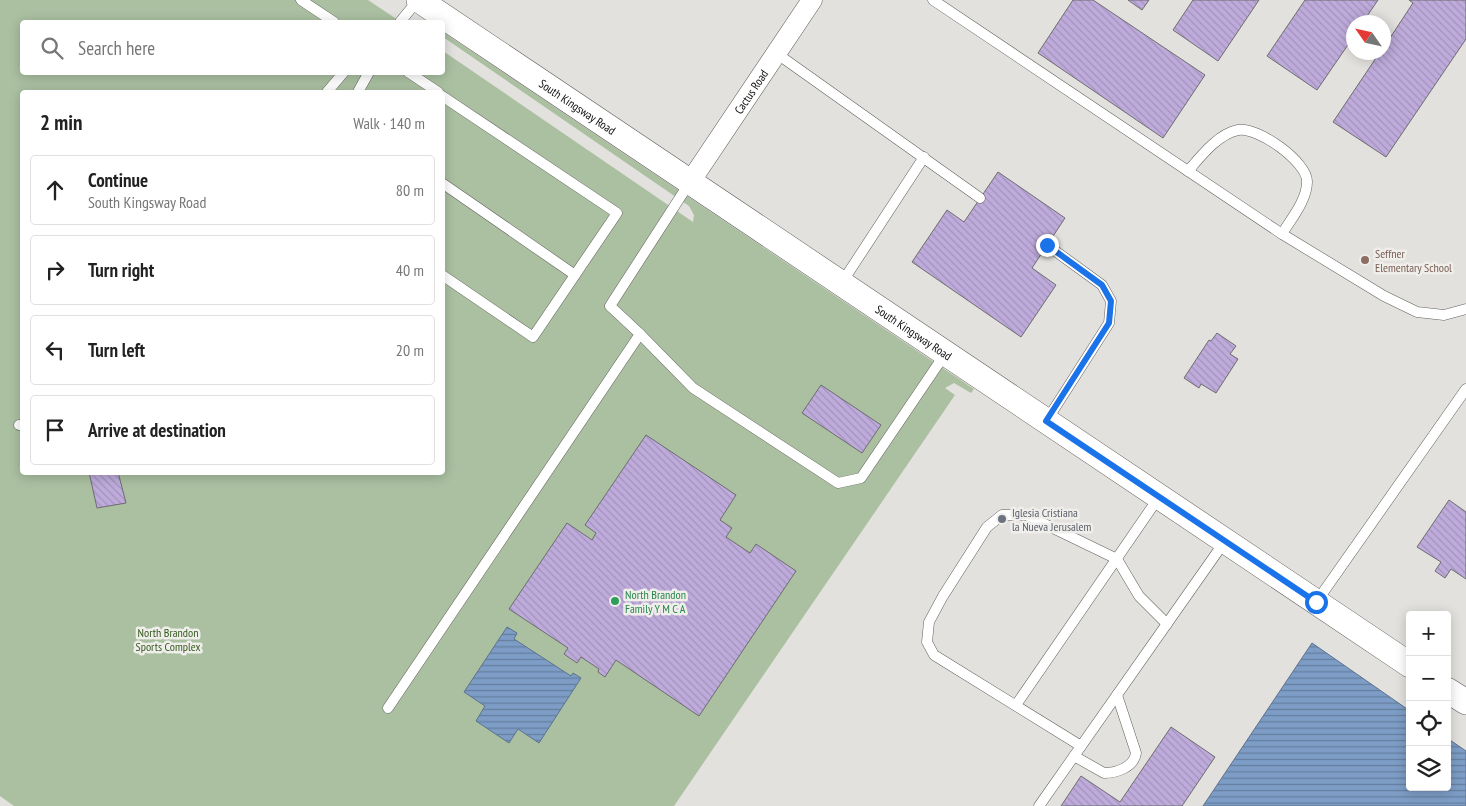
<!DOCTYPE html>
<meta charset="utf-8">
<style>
:root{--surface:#fff;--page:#f2f2f2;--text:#222;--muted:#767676;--line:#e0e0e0}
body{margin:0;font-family:"PT Sans Narrow",sans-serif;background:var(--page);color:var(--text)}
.controls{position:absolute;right:15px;bottom:15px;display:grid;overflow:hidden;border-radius:5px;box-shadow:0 2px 12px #0003}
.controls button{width:45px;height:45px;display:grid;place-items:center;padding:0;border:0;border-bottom:1px solid var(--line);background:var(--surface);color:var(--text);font:25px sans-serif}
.compass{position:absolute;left:1346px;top:15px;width:45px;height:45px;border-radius:50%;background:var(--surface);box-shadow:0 2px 12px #0003;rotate:304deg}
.stop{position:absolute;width:15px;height:15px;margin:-11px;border:4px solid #1a73e8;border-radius:50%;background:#fff}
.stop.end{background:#1a73e8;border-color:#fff;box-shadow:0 1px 5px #0008}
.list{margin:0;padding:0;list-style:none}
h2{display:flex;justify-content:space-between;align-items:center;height:65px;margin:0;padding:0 20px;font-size:21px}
h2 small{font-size:16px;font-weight:400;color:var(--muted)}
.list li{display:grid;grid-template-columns:32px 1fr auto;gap:15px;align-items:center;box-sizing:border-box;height:70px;margin:0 10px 10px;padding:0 10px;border:1px solid var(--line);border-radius:5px}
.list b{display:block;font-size:19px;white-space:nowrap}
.list p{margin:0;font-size:16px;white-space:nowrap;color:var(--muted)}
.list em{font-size:16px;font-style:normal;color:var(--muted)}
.icon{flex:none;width:28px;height:28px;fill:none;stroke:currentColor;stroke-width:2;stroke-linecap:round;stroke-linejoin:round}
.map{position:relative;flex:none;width:1466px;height:806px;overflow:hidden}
.search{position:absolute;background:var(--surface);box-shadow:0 2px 12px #0003;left:20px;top:20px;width:425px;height:55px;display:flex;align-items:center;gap:12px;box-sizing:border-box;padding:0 18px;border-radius:5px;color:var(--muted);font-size:19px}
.panel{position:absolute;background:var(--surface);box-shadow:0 2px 12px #0003;left:20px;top:90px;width:425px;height:385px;border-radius:5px}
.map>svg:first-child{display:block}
.park{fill:#aac0a1;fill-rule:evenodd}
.water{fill:url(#water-rules);stroke:#5c728e}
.building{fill:url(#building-back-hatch);stroke:#6d6c6f}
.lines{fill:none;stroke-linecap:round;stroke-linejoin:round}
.service-casing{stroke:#61605d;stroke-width:11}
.minor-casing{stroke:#61605d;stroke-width:21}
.tertiary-casing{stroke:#61605d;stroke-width:26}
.service{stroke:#fff;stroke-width:10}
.minor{stroke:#fff;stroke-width:20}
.tertiary{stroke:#fff;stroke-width:25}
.route{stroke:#1a73e8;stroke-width:6}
.education-dot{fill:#8d6e63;stroke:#f0eeeb;stroke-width:2}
.worship-dot{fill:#6b7280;stroke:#f0eeeb;stroke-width:2}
.leisure-dot{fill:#2e9e5b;stroke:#f0eeeb;stroke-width:2}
.labels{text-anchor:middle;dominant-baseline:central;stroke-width:5;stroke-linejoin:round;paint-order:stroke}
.street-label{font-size:12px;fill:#0f0e0d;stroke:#f0eeeb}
.education-label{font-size:12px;fill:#785e54;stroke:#f0eeeb;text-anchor:start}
.worship-label{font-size:12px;fill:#5b616d;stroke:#f0eeeb;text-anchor:start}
.leisure-label{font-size:12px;fill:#27864d;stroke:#f0eeeb;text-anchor:start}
.park-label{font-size:12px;fill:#335a1d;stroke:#f0eeeb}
</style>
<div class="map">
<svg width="1466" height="806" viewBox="0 0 1466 806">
<defs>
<pattern id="water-rules" width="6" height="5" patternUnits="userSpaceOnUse" patternTransform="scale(1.25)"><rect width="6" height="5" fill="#7d9dc6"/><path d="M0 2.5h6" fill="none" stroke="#657e9f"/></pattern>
<pattern id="building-back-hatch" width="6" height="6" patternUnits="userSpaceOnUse" patternTransform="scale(1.25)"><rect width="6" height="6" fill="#beabdb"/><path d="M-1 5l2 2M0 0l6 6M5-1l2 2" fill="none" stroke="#a292bb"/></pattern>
</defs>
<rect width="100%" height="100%" fill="#e3e1de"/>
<path class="park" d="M 0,0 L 368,0 L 401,22 L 22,22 L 22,72 L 442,72 L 443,51 L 693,222 L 694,215 L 689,206 L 443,37 L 443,32 L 974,389 L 971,393 L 954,383 L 945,388 L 955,395 L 674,806 L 14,806 L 0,796 ZM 22,92 L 442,92 L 442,472 L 22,472 Z"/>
<g class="water">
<path d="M 507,627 L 517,633 L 514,639 L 571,676 L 573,673 L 581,678 L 539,743 L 518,729 L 509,743 L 476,721 L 485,706 L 464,692 Z"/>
<path d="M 1312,643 L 1410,711 L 1410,787 L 1447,787 L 1447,738 L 1466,751 L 1466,806 L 1203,806 Z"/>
</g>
<g class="building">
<path d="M 1073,0 L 1093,0 L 1205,75 L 1163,138 L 1038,53 Z"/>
<path d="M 1128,0 L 1149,0 L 1142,10 Z"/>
<path d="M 1193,0 L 1259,0 L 1218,61 L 1173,30 Z"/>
<path d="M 1305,0 L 1378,0 L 1363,22 L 1354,22 L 1354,36 L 1317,90 L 1267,56 Z"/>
<path d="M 1409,0 L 1466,0 L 1466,39 L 1386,157 L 1333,122 L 1380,52 L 1384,52 L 1384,47 L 1413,3 Z"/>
<path d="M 998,172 L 1065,218 L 1032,268 L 1056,285 L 1021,337 L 912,262 L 947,210 L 964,222 Z"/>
<path d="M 1217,333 L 1236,346 L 1230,354 L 1238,359 L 1216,393 L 1201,384 L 1199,388 L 1184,378 L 1209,340 L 1211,341 Z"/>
<path d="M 821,385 L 881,425 L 862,453 L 802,413 Z"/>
<path d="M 646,435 L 736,495 L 720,520 L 732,528 L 726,537 L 750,553 L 756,544 L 796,571 L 699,716 L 616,660 L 605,677 L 598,672 L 599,669 L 581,657 L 577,663 L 564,654 L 568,648 L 509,609 L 567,523 L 592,540 L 596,533 L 585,525 Z"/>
<path d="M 89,472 L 118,472 L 126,503 L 97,508 Z"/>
<path d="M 1449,500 L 1466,512 L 1466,579 L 1451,569 L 1445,578 L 1435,571 L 1441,562 L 1417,547 Z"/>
<path d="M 1171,727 L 1215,757 L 1182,806 L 1061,806 L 1081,776 L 1120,802 Z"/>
</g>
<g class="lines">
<defs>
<g id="service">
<path d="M 301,0 L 334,22"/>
<path d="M 933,0 L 1282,234 L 1384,296 L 1417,312 L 1444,315 L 1466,309"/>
<path d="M 400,22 L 418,0"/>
<path d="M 776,53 L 980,198"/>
<path d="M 408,72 L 438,92"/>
<path d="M 327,92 L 344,72"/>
<path d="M 358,92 L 369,72"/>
<path d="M 442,96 L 617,213 L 533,337 L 442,275"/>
<path d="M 1188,171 C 1201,156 1218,134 1238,130 C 1257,126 1308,162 1307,182 C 1307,200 1291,219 1282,234"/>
<path d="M 442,183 L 575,275"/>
<path d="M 841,284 L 924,157"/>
<path d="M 640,334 L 693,388 L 838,483 L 861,478 L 945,354"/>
<path d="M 1047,420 L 1109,323 L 1111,301 L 1102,285 L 1047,245"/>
<path d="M 19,425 L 22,425"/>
<path d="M 1317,601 L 1466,389"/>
<path d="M 1016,705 L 1159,497"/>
<path d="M 388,708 L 640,334 L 610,306 L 690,182"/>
<path d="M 1081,746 L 934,655 L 927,642 L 929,622 L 943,596 L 987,527 L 1002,515 L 1026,515 L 1117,559 L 1139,596 L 1167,624"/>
<path d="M 1074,756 L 1104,773 C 1117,773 1134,767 1136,753 L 1117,695"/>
<path d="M 1039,806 L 1225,541"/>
</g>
<g id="minor">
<path id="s1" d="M 690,182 L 812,0"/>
</g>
<g id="tertiary">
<path id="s2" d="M 419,0 L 1410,665"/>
<path d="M 1447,690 L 1466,702"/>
</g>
</defs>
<use href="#service" class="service-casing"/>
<use href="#minor" class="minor-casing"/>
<use href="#tertiary" class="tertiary-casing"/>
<use href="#service" class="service"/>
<use href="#minor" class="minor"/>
<use href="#tertiary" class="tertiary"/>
</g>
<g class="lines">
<path class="route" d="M 1047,245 L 1102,285 L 1111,301 L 1109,323 L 1046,421 L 1316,602"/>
</g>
<circle class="education-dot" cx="1365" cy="260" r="5"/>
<circle class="worship-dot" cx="1002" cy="519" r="5"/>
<circle class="leisure-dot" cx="615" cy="601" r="5"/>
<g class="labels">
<g class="street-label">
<text stroke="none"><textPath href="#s1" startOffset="109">Cactus Road</textPath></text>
<text stroke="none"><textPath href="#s2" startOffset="191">South Kingsway Road</textPath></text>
<text stroke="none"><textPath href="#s2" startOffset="596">South Kingsway Road</textPath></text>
</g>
<g class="education-label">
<text x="1375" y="253">Seffner<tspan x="1375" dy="14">Elementary School</tspan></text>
</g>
<g class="worship-label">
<text x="1012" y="512">Iglesia Cristiana<tspan x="1012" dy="14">la Nueva Jerusalem</tspan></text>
</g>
<g class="leisure-label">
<text x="625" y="594">North Brandon<tspan x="625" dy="14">Family Y M C A</tspan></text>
</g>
<g class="park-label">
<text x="168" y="632">North Brandon<tspan x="168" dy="14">Sports Complex</tspan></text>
</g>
</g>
</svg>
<div class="controls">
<button>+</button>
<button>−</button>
<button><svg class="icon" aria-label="locate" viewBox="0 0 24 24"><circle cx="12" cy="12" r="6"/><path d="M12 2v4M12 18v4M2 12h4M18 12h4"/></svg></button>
<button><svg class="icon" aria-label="layers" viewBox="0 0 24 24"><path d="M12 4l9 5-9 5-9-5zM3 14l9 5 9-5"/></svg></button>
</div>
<svg class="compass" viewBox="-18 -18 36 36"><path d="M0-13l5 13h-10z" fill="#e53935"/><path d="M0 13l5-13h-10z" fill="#767676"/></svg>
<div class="stop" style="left:1316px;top:602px"></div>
<div class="stop end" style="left:1047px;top:245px"></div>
<div class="search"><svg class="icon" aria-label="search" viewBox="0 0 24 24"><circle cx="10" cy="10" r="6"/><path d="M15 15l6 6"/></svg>Search here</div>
<section class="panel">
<h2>2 min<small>Walk · 140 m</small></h2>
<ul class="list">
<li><svg class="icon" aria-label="ahead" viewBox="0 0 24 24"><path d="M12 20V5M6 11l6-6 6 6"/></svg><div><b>Continue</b><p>South Kingsway Road</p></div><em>80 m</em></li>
<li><svg class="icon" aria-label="right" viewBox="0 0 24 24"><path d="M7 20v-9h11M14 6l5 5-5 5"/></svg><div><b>Turn right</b></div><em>40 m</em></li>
<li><svg class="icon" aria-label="left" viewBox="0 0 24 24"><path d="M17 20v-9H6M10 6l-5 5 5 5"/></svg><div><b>Turn left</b></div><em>20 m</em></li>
<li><svg class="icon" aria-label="arrive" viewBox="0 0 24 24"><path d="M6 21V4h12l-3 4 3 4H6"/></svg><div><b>Arrive at destination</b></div></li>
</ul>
</section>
</div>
